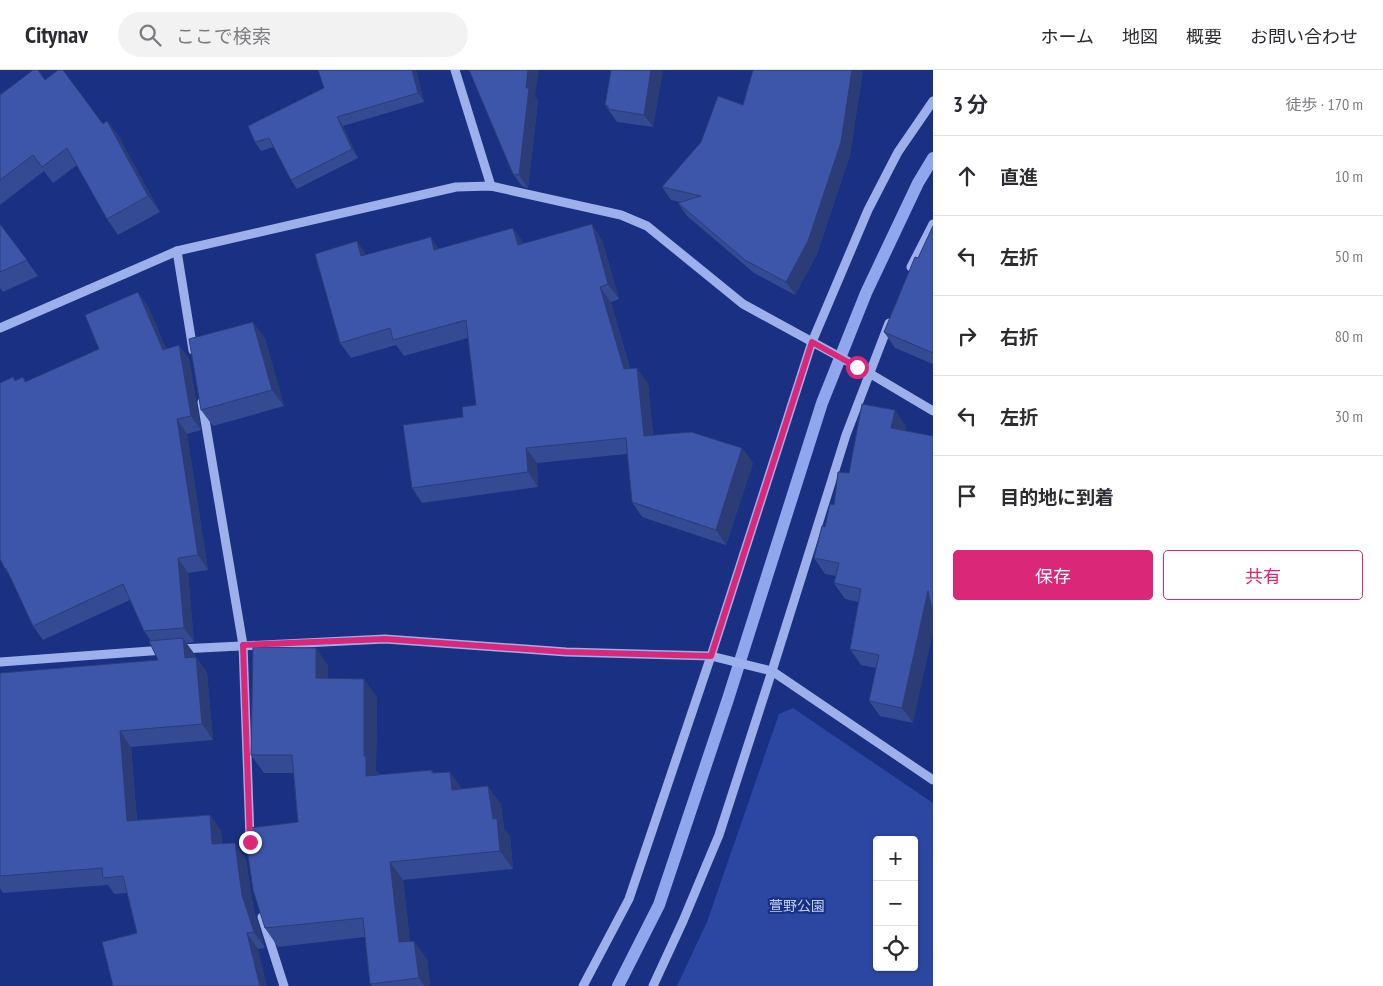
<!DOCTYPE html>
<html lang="ja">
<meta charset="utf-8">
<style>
:root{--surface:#fff;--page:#f2f2f3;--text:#2b2b33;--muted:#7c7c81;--line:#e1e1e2;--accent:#db2777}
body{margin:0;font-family:"PT Sans Narrow","Noto Sans JP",sans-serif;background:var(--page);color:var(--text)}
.controls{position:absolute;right:15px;bottom:15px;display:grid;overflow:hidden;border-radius:5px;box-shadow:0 1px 4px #0004}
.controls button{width:45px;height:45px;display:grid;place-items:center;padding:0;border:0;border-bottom:1px solid var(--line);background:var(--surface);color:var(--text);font:25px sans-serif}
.stop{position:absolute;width:15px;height:15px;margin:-11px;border:4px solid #db2777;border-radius:50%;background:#fff}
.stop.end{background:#db2777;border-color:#fff;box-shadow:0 1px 5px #0008}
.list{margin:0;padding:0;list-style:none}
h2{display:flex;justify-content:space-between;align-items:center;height:65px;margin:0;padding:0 20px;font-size:21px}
h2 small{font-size:16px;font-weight:400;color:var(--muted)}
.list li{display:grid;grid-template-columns:32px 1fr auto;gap:15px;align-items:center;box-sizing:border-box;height:80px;padding:0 20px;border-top:1px solid var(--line)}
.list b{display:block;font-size:19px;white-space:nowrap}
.list em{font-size:16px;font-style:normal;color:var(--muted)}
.actions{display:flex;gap:10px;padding:15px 20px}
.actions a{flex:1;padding:11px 0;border:1px solid var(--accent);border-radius:5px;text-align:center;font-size:18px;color:var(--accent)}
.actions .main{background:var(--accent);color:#fff}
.icon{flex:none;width:28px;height:28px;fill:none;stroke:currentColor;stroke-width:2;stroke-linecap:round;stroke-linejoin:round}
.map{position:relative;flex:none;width:933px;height:916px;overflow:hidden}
header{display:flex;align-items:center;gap:30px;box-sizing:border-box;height:70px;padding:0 25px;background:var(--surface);border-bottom:1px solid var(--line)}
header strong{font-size:24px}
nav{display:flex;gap:28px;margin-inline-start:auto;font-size:18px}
.search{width:350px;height:45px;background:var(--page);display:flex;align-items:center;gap:12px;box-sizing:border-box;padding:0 18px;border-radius:28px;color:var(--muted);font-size:19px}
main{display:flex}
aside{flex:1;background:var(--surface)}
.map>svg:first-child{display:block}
.green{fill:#2c47a2;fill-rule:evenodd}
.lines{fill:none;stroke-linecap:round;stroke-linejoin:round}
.stream{stroke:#90a7ee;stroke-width:12}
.minor{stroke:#9db0ec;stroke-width:9}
.wall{fill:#344a92}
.shaded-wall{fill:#2b3c77}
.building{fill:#3d56aa;stroke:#2b3c77}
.route{stroke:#db2777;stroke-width:6}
.labels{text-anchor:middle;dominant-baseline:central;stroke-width:4.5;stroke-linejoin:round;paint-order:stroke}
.park-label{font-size:14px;fill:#c2cff9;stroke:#193083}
</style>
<header>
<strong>Citynav</strong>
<div class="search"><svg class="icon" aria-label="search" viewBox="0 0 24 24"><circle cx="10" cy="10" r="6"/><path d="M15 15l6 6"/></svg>ここで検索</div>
<nav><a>ホーム</a><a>地図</a><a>概要</a><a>お問い合わせ</a></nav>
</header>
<main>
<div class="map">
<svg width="933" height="916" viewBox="0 0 933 916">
<rect width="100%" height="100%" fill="#193083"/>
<path class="green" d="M 793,638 L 933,733 L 933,916 L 677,916 L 707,852 L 779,644 ZM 877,770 L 914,770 L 914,897 L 877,897 Z"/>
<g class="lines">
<path class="stream" d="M 618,916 L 659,835 L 728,629 L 822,333 L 866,223 L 918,113 L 933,88"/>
<g class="minor">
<path d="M 455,0 L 491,116"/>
<path d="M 177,181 L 193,280"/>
<path d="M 911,197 L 933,154"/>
<path d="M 0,258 L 177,181 L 456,117 L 491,116 L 621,145 L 647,156 L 743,234 L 869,303 L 933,341"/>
<path d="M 202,332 L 243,575 L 250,768"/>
<path d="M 180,579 L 385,569 L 566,582 L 711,586 L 772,601 L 933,710"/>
<path d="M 0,592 L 164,580"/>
<path d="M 262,847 L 284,916"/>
<path d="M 583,916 L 629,829 L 711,586 L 812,272 L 868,140 L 898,82 L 933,31"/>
<path d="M 653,916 L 683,851 L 719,765 L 772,601 L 846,365 L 889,253"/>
</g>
</g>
<g class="wall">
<path d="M 416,0 L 424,32 L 343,56 L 358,88 L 297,119 L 291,110 L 274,77 L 261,81 L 255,72 Z"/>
<path d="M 663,0 L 653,57 L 617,52 L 605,35 Z"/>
<path d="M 753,0 L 863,0 L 850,85 L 817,184 L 795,225 L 754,203 L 687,146 L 678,133 L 681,132 L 671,130 L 662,117 L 743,35 Z"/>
<path d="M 45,10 L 103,54 L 107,51 L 119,67 L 160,142 L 118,165 L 107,149 L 77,95 L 53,113 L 44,101 L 0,135 L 0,25 Z"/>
<path d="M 535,27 L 538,31 L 528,118 L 522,116 L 513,104 Z"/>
<path d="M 0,154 L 38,206 L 3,222 L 0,218 Z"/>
<path d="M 933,156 L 933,294 L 895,278 L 884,262 Z"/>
<path d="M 602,170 L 619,229 L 611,232 L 630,299 L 648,313 L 653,365 L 742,378 L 753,393 L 726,475 L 642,447 L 632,432 L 627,384 L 537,393 L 538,417 L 422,433 L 412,418 L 463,347 L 476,335 L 468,268 L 404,286 L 396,275 L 351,288 L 340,273 L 366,185 L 524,173 Z"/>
<path d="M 148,236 L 166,279 L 179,275 L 189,289 L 201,360 L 187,364 L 208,500 L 188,503 L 194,572 L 186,573 L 195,585 L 195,587 L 196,587 L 207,603 L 213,670 L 131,677 L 137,750 L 210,745 L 221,761 L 222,774 L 235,773 L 246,790 L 254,841 L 265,878 L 258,879 L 137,863 L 127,823 L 114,824 L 108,815 L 3,823 L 0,818 L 0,603 L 158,590 L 151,571 L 144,561 L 130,530 L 43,570 L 33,556 L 10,507 L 5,499 L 15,310 L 23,307 L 26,312 L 99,279 Z"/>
<path d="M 265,268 L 284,336 L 213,356 L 201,340 Z"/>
<path d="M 906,356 L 905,361 L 913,653 L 880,646 L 869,631 L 876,598 L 861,595 L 850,579 L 859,532 L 845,529 L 834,513 L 836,506 L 825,504 L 814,488 L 834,435 L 849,403 Z"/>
<path d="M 316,578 L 328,596 L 328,608 L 377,627 L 376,701 L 379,705 L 432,700 L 434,703 L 462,719 L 501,734 L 504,759 L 510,766 L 513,799 L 403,810 L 410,871 L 427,889 L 430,916 L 372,916 L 370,914 L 365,867 L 278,877 L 265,858 L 249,771 L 298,752 L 293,703 L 264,703 L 251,685 Z"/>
</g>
<g class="shaded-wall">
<path d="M 412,0 L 416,0 L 424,32 L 418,23 Z"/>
<path d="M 528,0 L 539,0 L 535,27 L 538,31 L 528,118 L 519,105 L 526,18 Z"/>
<path d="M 651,0 L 663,0 L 653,57 L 644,45 Z"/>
<path d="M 852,0 L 863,0 L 850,85 L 817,184 L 795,225 L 786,212 Z"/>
<path d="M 337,47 L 343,56 L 358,88 L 352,79 Z"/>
<path d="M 107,51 L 119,67 L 160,142 L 148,126 Z"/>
<path d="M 592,154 L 602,170 L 619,229 L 608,214 Z"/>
<path d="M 513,158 L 524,173 L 518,175 Z"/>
<path d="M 431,167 L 441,182 L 434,180 Z"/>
<path d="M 357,171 L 368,187 L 361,186 Z"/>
<path d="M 600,217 L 611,232 L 634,315 L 624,299 Z"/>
<path d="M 138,222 L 148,236 L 173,294 L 163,280 Z"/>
<path d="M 253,252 L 265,268 L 284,336 L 272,320 Z"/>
<path d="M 179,275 L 189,289 L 201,360 L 191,346 Z"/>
<path d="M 637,298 L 648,313 L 654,381 L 644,366 Z"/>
<path d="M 895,340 L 906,356 L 902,374 L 891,358 Z"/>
<path d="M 177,349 L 187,364 L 208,500 L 198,485 Z"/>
<path d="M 526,378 L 537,393 L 538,417 L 528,402 Z"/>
<path d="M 742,378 L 753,393 L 726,475 L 716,460 Z"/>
<path d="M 178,488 L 188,503 L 194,572 L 184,558 Z"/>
<path d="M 928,521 L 933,528 L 933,563 L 913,653 L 902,638 Z"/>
<path d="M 183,568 L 195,585 L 196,604 L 185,588 Z"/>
<path d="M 316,578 L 328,596 L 328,626 L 316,608 Z"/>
<path d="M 196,587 L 207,603 L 213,670 L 202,654 Z"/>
<path d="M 364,609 L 377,627 L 376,701 L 379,704 L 379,724 L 366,706 L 364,686 Z"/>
<path d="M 120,661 L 131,677 L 138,767 L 127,751 Z"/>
<path d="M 450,702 L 463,720 L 452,720 Z"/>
<path d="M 488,716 L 501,734 L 504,759 L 510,766 L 513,799 L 500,781 L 493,749 Z"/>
<path d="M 210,745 L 221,761 L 223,790 L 212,774 Z"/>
<path d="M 235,773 L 246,790 L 254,841 L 265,878 L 254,862 L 242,825 Z"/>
<path d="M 390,792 L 403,810 L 412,890 L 399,872 Z"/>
<path d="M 247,863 L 258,879 L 267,916 L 260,916 Z"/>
<path d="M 414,871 L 427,889 L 430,916 L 424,916 L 419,908 Z"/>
</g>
<g class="building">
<path d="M 33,0 L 38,0 L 45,10 L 58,0 L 63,0 L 103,54 L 107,51 L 148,126 L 107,149 L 67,78 L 42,97 L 33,85 L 0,110 L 0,25 Z"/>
<path d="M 318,0 L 412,0 L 418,23 L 337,47 L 352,79 L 291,110 L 269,68 L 255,72 L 248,56 L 324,18 Z"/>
<path d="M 469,0 L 528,0 L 526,18 L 529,18 L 519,105 L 513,104 Z"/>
<path d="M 611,0 L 651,0 L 644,45 L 608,39 L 608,36 L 605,35 Z"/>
<path d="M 753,0 L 852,0 L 841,72 L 808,171 L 786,212 L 745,190 L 678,133 L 701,126 L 662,117 L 701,72 L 718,26 L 743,35 Z"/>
<path d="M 0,154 L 27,190 L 0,202 Z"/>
<path d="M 592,154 L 608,214 L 600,217 L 624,299 L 637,298 L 644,366 L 691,362 L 742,378 L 716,460 L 632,432 L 626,368 L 526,378 L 528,402 L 412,418 L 403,355 L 463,347 L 462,337 L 476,335 L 466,250 L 393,270 L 390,258 L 340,273 L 315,184 L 357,171 L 361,186 L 431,167 L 434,180 L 513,158 L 518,175 Z"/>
<path d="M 933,156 L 933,283 L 884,262 L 915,187 L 918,188 Z"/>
<path d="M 138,222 L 163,280 L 179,275 L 191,346 L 177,349 L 198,485 L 178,488 L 184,558 L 144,561 L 123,514 L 33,556 L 6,498 L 5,499 L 0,489 L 0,313 L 13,307 L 15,311 L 23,307 L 25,312 L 99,279 L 85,245 Z"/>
<path d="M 253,252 L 272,320 L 201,340 L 189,269 Z"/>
<path d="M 862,334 L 895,340 L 891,358 L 933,366 L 933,543 L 928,521 L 902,638 L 869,631 L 879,585 L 850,579 L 861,519 L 834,513 L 839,493 L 814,488 L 822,456 L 825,457 L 830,434 L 834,435 L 838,402 L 849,403 Z"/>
<path d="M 183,568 L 185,588 L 196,587 L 202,654 L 120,661 L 127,751 L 210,745 L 212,774 L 235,773 L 242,825 L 254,862 L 247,863 L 260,916 L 113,916 L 102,872 L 137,863 L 123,806 L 103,808 L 102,798 L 0,806 L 0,603 L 158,590 L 149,571 Z"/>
<path d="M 253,577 L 316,578 L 316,608 L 364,609 L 364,686 L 366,686 L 366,706 L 432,700 L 432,703 L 450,702 L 452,720 L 488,716 L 493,749 L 497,748 L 500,781 L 390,792 L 399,872 L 414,871 L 419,908 L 370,914 L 363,848 L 265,858 L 253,820 L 246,771 L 249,771 L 249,758 L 298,752 L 292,685 L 251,685 Z"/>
</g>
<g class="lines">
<path class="route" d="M 250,772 L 243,575 L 385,569 L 566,582 L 711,586 L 812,272 L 857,297"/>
</g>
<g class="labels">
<g class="park-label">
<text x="797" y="836">萱野公園</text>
</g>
</g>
</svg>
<div class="controls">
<button>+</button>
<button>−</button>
<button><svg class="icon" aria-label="locate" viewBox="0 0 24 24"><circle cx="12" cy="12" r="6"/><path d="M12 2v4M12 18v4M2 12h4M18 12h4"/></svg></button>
</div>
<div class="stop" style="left:857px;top:297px"></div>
<div class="stop end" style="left:250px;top:772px"></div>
</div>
<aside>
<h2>3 分<small>徒歩 · 170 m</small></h2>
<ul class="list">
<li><svg class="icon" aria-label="ahead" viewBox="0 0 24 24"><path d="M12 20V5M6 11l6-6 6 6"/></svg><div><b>直進</b></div><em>10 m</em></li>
<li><svg class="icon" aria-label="left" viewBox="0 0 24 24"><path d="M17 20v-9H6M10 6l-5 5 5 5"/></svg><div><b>左折</b></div><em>50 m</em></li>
<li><svg class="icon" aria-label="right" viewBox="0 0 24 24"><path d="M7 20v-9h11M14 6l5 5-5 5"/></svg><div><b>右折</b></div><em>80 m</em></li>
<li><svg class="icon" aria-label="left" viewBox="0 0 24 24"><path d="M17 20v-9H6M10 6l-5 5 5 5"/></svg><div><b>左折</b></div><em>30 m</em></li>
<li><svg class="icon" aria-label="arrive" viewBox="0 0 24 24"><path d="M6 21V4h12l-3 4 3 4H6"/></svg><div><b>目的地に到着</b></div></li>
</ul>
<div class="actions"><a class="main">保存</a><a>共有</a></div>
</aside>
</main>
